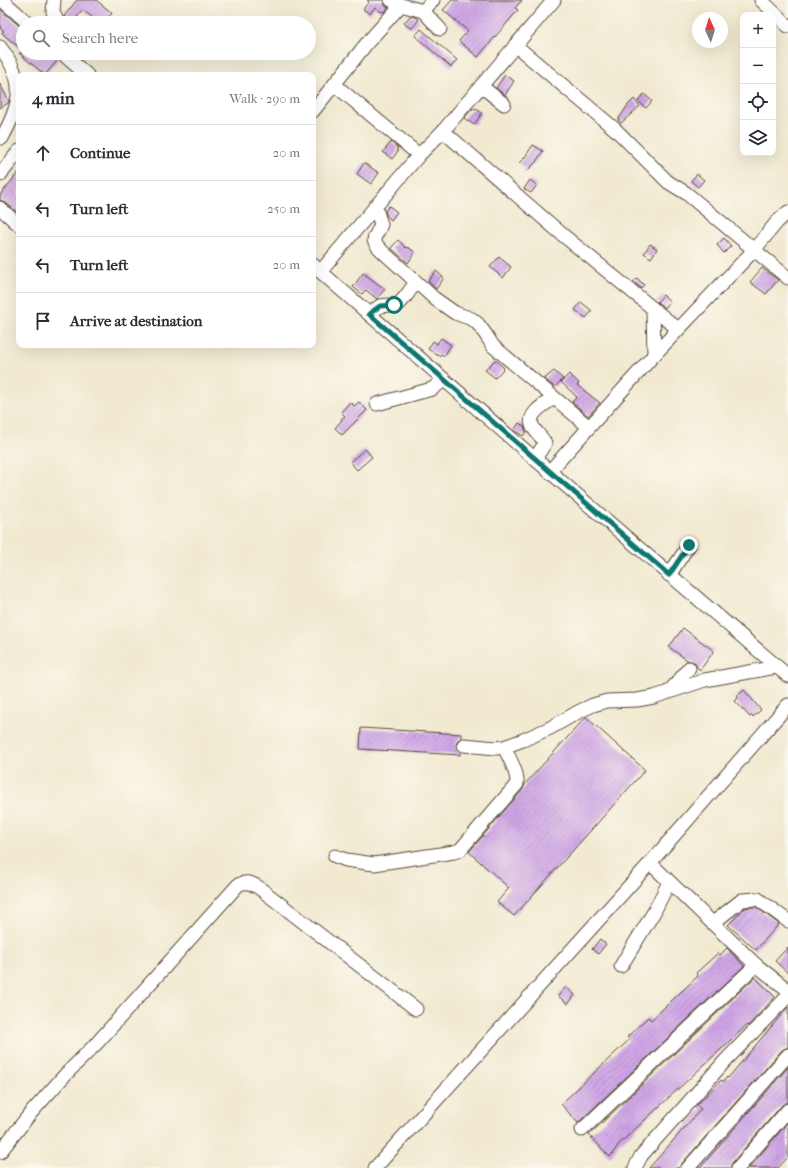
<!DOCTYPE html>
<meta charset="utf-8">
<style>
:root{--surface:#fff;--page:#f2f2f3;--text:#2b2b33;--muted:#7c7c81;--line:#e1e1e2}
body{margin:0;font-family:"IM FELL French Canon",serif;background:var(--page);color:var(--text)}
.controls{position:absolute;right:12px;top:12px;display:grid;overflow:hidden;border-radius:8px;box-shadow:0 4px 16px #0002}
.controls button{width:36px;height:36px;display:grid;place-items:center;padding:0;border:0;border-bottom:1px solid var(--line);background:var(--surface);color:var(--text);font:20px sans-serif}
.compass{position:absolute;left:692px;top:12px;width:36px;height:36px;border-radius:50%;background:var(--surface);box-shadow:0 4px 16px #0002;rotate:356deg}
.stop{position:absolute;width:12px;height:12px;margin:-9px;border:3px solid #0f766e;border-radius:50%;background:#fff}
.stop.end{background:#0f766e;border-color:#fff;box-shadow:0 1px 4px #0008}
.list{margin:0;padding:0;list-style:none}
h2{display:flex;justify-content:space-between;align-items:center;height:52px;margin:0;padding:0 16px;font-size:17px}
h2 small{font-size:13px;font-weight:400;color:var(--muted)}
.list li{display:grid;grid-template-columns:26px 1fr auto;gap:12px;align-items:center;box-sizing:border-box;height:56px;padding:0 16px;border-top:1px solid var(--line)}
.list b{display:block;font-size:15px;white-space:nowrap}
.list em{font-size:13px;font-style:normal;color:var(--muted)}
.icon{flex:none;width:22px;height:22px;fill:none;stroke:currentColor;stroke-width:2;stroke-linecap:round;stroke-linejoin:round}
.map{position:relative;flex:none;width:788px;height:1168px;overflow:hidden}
.search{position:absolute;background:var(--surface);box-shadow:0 4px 16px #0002;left:16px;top:16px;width:300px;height:44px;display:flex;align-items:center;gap:10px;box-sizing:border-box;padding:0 14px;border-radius:22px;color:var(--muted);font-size:15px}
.panel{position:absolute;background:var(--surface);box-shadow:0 4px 16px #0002;left:16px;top:72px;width:300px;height:276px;border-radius:8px}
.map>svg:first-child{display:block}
.building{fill:url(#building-hatch)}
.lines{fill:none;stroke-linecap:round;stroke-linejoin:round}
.minor-casing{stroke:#564739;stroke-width:15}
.minor{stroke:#fff;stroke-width:13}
.route{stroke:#0f766e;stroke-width:5}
</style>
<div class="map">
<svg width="788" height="1168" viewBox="0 0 788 1168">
<defs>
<pattern id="building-hatch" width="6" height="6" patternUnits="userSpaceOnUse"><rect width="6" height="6" fill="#cfa5e6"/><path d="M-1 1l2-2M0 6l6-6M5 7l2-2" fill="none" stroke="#a987ba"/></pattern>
</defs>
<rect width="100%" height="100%" fill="#fbf7ec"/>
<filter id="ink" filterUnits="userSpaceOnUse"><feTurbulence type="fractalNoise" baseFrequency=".025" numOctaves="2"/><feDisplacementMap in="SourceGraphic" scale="8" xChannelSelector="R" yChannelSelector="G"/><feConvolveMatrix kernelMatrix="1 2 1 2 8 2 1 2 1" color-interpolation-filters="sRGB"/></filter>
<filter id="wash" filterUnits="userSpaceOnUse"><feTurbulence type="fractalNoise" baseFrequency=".012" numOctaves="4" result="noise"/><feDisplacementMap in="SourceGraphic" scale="16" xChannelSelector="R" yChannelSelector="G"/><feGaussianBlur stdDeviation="0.9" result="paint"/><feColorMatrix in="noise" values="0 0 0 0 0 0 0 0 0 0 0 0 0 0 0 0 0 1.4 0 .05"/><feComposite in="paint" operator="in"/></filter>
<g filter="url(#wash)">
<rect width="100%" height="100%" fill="#f1ead1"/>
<g id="blocks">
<g class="building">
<path d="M 77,0 L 96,0 L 112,13 L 104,23 L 99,23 L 83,10 L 72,23 L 64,16 Z"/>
<path d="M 367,0 L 383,0 L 385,5 L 388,7 L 384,12 L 382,11 L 381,12 L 375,7 L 370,14 L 363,9 L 369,2 Z"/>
<path d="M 452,0 L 522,0 L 515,8 L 518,10 L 478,57 L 459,41 L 468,31 L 443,10 Z"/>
<path d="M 0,9 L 23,29 L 23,51 L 2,33 L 4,31 L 0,28 Z"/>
<path d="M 410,16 L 415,17 L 419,20 L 411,29 L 404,23 Z"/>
<path d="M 421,29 L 457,60 L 451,67 L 415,36 Z"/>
<path d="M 19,53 L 51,53 L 58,60 L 45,75 Z"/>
<path d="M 505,75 L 514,81 L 505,95 L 496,88 Z"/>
<path d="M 0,84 L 9,101 L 8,103 L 0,108 Z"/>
<path d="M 644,94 L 652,101 L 646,108 L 638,101 Z"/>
<path d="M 634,99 L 640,106 L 621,123 L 618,120 L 628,105 Z"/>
<path d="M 475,108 L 482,113 L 474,125 L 464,118 L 472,109 L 474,109 Z"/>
<path d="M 391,142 L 398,148 L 396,149 L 398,151 L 392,159 L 383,152 Z"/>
<path d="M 533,145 L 543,151 L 536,162 L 527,171 L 519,163 L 525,157 Z"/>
<path d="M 364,163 L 379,173 L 371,184 L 357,174 Z"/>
<path d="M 19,172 L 19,214 L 5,202 L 0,200 L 0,195 Z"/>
<path d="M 697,174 L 704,180 L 698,187 L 691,181 Z"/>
<path d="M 530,180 L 537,185 L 531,193 L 524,189 Z"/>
<path d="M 389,206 L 397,212 L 391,220 L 387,216 L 385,211 Z"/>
<path d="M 724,238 L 731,246 L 724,253 L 717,245 Z"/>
<path d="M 398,240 L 406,248 L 407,247 L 415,252 L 408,263 L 391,248 Z"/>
<path d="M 650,244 L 657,249 L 651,258 L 644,253 Z"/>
<path d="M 499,257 L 511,267 L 503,278 L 490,267 Z"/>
<path d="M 762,268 L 778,280 L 766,294 L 750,282 Z"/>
<path d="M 436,271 L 444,278 L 436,289 L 428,281 Z"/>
<path d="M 363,273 L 385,289 L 377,299 L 366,290 L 362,294 L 353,287 Z"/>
<path d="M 637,278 L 644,285 L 641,288 L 633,282 Z"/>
<path d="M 663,295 L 670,301 L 665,308 L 657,302 Z"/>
<path d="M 581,302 L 592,311 L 586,318 L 575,310 Z"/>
<path d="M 441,338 L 451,345 L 444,356 L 441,354 L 439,356 L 428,349 L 433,341 L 437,344 Z"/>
<path d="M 495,360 L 504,368 L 495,378 L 485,370 Z"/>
<path d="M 554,371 L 563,379 L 555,387 L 544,379 Z"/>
<path d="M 569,374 L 579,383 L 577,385 L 600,403 L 588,416 L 572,402 L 577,397 L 561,382 Z"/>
<path d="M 350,402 L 354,406 L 359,402 L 367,410 L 342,435 L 335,428 L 342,420 L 341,419 L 345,416 L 341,412 Z"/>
<path d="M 519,423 L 524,426 L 526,432 L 523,436 L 514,430 Z"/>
<path d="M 365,449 L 372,457 L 357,470 L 350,462 Z"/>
<path d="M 683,628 L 714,651 L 700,670 L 697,667 L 694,662 L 687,660 L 669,647 Z"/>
<path d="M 744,690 L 761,710 L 753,717 L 752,715 L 750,717 L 735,701 L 738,698 L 737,696 Z"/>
<path d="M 586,717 L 645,770 L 514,916 L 497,902 L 509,888 L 469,852 L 523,789 L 525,784 Z"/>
<path d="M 361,728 L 461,734 L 461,738 L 458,740 L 456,745 L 457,749 L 460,752 L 460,755 L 360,749 Z"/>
<path d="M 751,907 L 756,907 L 779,924 L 756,950 L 728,925 L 745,908 Z"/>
<path d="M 600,939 L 606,944 L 598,954 L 592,949 Z"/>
<path d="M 788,947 L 788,973 L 775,961 Z"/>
<path d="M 727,948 L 744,966 L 578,1123 L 561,1104 L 630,1039 L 627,1037 L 648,1017 L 651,1020 L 698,976 L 696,973 L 718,953 L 720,955 Z"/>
<path d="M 755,977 L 775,997 L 748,1026 L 747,1025 L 619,1144 L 610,1157 L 589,1135 Z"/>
<path d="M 566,987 L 575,995 L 568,1004 L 558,996 Z"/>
<path d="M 788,1007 L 788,1047 L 782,1050 L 678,1168 L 649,1168 L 701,1109 L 697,1105 L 721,1080 L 723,1082 L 727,1077 L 728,1078 Z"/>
<path d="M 788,1067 L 788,1102 L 782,1105 L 732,1163 L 730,1168 L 700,1168 Z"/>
<path d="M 788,1122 L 788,1157 L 778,1168 L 749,1168 Z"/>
</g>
</g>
</g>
<g filter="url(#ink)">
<use href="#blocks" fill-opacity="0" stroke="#564739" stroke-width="1"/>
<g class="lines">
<defs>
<g id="minor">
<path d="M 2,0 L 28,23"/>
<path d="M 54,0 L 53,12 L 58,23"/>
<path d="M 391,0 L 401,5 L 423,11 L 433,0"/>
<path d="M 761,0 L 788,26"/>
<path d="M 423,11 L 440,29"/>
<path d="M 515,45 L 616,130 L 668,182 L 686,193 L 788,278"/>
<path d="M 0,47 C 26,81 22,102 2,138"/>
<path d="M 62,53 L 87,75"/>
<path d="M 481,86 L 504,104"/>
<path d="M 313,111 L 367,43 L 401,5"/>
<path d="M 443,131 L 554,0"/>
<path d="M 419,155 L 443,131 L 564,236 L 678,329"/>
<path d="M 0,175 L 19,151"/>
<path d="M 375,206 L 381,224 C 377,239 367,236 382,251 L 435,299 L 455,313 L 472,319 L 478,324 L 486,335 L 493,346 L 589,427"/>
<path d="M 0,208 L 19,225"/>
<path d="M 313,265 L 535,459 L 788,676"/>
<path d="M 321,271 L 419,155 L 335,85"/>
<path d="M 653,309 L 654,355"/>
<path d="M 369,314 L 380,306 L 399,304 L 406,296 L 416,282"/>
<path d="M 377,404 L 432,389 L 444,380"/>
<path d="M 535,459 L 545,443 C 542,437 535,432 532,425 C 527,413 547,403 554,398"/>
<path d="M 549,472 L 654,355 L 754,250 L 777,222 L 788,212"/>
<path d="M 669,575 L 689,545"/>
<path d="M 669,691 L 677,683 L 689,668"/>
<path d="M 464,745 L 496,748 L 504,747 L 523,740 L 550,728 L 580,711 L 593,705 L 607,701 L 637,700 L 654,697 L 705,680 L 776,667"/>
<path d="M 335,856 L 346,860 L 374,864 L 454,852 L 460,850 L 517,784 C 518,772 509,758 504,747"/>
<path d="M 650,863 L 756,965 L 788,990"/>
<path d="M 713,923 L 742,900 L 758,899 L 788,921"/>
<path d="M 621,966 L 654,912 L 669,882"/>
<path d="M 582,1130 L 756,965"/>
<path d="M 0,1152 L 30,1114 L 65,1075 L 97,1043 L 238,885 C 246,881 251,883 258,887 L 416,1009"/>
<path d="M 375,1168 L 650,863 L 788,705"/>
<path d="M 635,1168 L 641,1156 L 725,1061 L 788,996"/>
<path d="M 688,1168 L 788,1055"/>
<path d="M 738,1168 L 788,1110"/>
</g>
</defs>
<use href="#minor" class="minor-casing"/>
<use href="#minor" class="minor"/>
</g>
</g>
<g class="lines" filter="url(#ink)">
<path class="route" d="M 394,305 L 380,306 L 369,314 L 669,575 L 689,545"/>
</g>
</svg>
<div class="controls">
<button>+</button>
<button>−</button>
<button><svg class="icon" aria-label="locate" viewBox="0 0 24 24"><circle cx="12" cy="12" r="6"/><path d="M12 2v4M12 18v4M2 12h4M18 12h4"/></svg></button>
<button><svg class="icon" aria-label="layers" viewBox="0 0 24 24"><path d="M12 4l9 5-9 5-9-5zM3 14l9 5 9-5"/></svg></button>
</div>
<svg class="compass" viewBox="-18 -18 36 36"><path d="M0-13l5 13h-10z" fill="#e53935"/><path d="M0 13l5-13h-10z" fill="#7c7c81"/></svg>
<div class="stop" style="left:394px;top:305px"></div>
<div class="stop end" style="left:689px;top:545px"></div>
<div class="search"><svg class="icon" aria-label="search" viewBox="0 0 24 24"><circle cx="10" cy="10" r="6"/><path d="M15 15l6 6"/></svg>Search here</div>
<section class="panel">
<h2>4 min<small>Walk · 290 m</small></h2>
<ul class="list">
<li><svg class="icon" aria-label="ahead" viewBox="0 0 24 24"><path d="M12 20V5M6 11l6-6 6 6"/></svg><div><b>Continue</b></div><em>20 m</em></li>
<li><svg class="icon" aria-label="left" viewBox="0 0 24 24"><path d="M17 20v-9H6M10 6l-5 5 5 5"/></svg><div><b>Turn left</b></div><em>250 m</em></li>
<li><svg class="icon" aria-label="left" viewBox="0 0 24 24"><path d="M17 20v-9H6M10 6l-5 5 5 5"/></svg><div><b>Turn left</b></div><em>20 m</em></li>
<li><svg class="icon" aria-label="arrive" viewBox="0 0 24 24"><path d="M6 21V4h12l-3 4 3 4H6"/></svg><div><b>Arrive at destination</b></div></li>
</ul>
</section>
</div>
